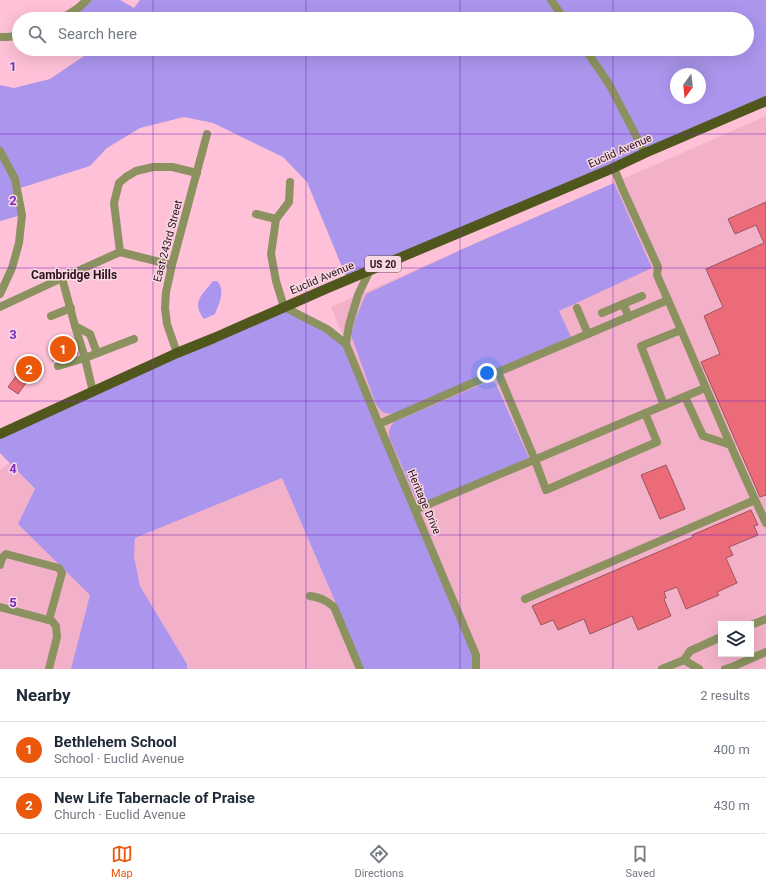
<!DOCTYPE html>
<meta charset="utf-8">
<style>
:root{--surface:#fff;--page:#f6f6f7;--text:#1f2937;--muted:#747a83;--line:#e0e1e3;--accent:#ea580c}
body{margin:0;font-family:Roboto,sans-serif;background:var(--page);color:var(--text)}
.controls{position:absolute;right:12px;bottom:12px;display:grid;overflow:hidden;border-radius:0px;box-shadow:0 4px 16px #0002}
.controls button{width:36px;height:36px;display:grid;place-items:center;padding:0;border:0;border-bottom:1px solid var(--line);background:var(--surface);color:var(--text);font:20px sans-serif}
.compass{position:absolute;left:670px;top:68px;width:36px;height:36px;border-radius:50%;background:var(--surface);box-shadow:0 4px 16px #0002;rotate:195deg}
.you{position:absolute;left:487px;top:373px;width:14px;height:14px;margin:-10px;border:3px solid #fff;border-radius:50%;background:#1a73e8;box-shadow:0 0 0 6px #1a73e833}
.badge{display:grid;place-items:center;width:26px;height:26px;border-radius:50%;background:var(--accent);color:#fff;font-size:13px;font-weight:700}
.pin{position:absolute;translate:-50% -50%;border:2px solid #fff;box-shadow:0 1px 4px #0006}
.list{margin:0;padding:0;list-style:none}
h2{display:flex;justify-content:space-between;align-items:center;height:52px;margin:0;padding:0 16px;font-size:17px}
h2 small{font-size:13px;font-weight:400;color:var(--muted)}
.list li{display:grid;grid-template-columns:26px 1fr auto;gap:12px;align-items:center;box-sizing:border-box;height:56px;padding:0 16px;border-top:1px solid var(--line)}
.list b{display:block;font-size:15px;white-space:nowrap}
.list p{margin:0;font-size:13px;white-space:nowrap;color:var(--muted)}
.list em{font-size:13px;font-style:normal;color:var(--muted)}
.icon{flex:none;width:22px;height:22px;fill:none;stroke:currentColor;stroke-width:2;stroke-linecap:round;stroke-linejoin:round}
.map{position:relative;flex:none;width:766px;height:669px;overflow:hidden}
.search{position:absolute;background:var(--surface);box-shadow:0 4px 16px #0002;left:12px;right:12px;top:12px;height:44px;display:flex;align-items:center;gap:10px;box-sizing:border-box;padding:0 14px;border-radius:22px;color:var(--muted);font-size:15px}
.sheet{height:164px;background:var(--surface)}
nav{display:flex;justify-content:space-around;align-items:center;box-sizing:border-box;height:56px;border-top:1px solid var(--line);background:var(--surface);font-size:11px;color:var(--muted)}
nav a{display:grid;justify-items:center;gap:2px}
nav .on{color:var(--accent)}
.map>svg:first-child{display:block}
.built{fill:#f3b1c9;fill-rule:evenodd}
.green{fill:#ac95ed;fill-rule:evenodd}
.building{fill:#eb6b79;stroke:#9b545a}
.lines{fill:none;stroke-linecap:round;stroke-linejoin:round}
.minor{stroke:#8b925f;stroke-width:8}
.major{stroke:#50571c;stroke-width:10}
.grid{fill:none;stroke:#7b2cbf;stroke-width:1;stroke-opacity:0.55}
.labels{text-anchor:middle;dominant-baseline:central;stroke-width:3;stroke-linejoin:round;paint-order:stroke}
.shield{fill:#f8d9e3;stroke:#6a4e59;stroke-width:1}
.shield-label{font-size:10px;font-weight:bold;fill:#2d121e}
.street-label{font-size:11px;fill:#2d121e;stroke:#f8d9e3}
.neighbourhood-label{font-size:12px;font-weight:bold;fill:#2d121e;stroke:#f8d9e3}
.grid-label{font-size:13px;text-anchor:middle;font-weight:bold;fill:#7b2cbf;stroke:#f8d9e3;stroke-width:3;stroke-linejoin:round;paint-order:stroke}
</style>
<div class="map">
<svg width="766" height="669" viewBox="0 0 766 669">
<rect width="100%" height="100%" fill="#fec1d7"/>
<g class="built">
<path d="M 766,116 L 766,669 L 476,669 L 476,659 L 331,307 ZM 721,624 L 751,624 L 751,654 L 721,654 Z"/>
<path d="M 9,463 L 107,564 L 152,669 L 0,669 L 0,470 Z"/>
<path d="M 282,478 L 364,669 L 187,669 L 187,664 L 140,586 L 134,556 L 135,538 Z"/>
</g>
<g class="green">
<path d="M 87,0 L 120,0 L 134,8 L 140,0 L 766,0 L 766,101 L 347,279 L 307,182 L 283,157 L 213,123 L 184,117 L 140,128 L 107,148 L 90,166 L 17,189 L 22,215 L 0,221 L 0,85 L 14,88 L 50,79 L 84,56 L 80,49 L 747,49 L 747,19 L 62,19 ZM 676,74 L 700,74 L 700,98 L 676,98 Z"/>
<path d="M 614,183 L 619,194 L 652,268 L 559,311 L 571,337 L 400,412 C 387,415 382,415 375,402 L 351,335 L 355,320 L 366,294 L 467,247 Z"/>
<path d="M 213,281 L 217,281 C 226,290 219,304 215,314 L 204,319 C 191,302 202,295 213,281 Z"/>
<path d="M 284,307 L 346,344 L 476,655 L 476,669 L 364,669 L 282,478 L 135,538 L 134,556 L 140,586 L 187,664 L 187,669 L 71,669 L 90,595 L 18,524 L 35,489 L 0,453 L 0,434 Z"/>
<path d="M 492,381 L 496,384 L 529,458 L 427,502 L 417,500 L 414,494 L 390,439 C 388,431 389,428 394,422 L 487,382 Z"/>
</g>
<g class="building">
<path d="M 766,202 L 766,495 L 760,497 L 701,362 L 720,354 L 704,316 L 723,307 L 706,269 L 764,243 L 756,225 L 735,234 L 728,219 Z"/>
<path d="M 73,338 L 78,354 L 73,356 L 71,353 L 53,361 L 48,349 Z"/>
<path d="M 27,361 L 37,368 L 18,394 L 8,387 Z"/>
<path d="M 666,465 L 685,509 L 660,519 L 641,475 Z"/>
<path d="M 751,510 L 758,525 L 754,526 L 758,535 L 729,547 L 733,555 L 726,558 L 737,583 L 717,592 L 719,595 L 686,609 L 677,587 L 664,592 L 666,598 L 664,599 L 671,616 L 638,630 L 632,616 L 590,634 L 584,619 L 558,630 L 553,620 L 541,625 L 532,606 L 693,537 L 692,535 Z"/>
</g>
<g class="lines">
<g class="minor">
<path d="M 551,0 L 564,19"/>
<path d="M 61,19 L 78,8 L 87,0"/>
<path d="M 0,37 L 6,37 L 19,36"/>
<path d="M 585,49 L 609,84 L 645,153"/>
<path d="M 0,151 L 15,179 L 22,215 L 19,243 L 12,268 L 0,294"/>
<path d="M 614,168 L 623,190 L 658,267 L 657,275 L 660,282 C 696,362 728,444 766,523"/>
<path d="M 290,182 L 289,202 L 276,219 L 271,254 L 276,281 L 284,307 L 327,329 L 346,344"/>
<path d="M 256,214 L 276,219"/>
<path d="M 120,252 L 114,203 L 119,183 L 126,177 L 136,171 L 153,167 L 172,167 L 197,173"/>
<path d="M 370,270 L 358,295 L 349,325 L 346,344 L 383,434 L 476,655 L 476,669"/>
<path d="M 623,304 L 642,296"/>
<path d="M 0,307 L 62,278 L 120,252 L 172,265"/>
<path d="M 577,308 L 588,334"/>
<path d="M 602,313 L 623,304 L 629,317"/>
<path d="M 51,316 L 71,308"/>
<path d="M 75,326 L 90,334 L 97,353"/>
<path d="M 177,353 L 167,324 L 165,308 L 166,292 L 172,265 L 207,134"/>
<path d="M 58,366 L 85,358 L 75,326 L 62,278"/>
<path d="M 498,372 L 535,460 L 546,490 L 657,442 L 645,413"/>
<path d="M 93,392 L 85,358 L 134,339"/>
<path d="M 685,397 L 703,436 L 731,445"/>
<path d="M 664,405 L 641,346 L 681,330"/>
<path d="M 379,424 L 477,381 L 668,300"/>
<path d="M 415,510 L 705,388"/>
<path d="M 0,565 L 2,558 L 6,554 L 59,568 L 62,573 L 49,620"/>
<path d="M 310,596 C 321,598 326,600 334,607 L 360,669"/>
<path d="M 525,599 L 755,500"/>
<path d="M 0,607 L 52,621 L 56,626 L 57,637 L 49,669"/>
<path d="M 751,625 L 766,619"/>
<path d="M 684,660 L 699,669"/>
<path d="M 662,669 L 684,660 L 690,651 L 721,637"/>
<path d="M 725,669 L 732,667 L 766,652"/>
</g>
<path class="major" d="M 0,434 L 177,353 L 214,338 L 328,288 L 611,169 L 645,153 L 766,101"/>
</g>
<path class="grid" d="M 153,0 L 153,19M 306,0 L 306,19M 460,0 L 460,19M 613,0 L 613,19M 153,49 L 153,669M 306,49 L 306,669M 460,49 L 460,669M 613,49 L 613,669M 0,134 L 766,134M 0,268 L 766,268M 0,401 L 766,401M 0,535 L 766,535"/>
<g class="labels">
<rect class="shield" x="365" y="256" width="36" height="16" rx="3"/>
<g class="shield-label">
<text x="383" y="264">US 20</text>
</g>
<g class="street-label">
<text transform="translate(620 151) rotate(-24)">Euclid Avenue</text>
<text transform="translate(168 241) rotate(-75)">East 243rd Street</text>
<text transform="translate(322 278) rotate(-23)">Euclid Avenue</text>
<text transform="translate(424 502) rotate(67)">Heritage Drive</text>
</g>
<g class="neighbourhood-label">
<text x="74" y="275">Cambridge Hills</text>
</g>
</g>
<g class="grid-label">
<text x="13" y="71">1</text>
<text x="13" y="205">2</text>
<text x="13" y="339">3</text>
<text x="13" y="473">4</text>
<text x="13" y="607">5</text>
</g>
</svg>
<div class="controls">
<button><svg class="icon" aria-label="layers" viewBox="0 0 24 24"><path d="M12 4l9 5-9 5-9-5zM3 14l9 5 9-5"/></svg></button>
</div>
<svg class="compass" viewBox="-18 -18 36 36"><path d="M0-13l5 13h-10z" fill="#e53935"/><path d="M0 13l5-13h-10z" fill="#747a83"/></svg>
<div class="you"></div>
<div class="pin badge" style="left:63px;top:349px">1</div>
<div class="pin badge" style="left:29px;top:369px">2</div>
<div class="search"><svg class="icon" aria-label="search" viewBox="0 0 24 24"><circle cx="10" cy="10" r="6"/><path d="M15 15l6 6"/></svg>Search here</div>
</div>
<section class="sheet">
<h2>Nearby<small>2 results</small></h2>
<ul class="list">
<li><span class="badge">1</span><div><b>Bethlehem School</b><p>School · Euclid Avenue</p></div><em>400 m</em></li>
<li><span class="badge">2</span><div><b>New Life Tabernacle of Praise</b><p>Church · Euclid Avenue</p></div><em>430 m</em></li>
</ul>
</section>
<nav>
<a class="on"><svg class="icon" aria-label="map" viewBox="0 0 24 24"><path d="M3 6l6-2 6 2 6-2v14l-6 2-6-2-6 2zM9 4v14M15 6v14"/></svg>Map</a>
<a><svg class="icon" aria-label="directions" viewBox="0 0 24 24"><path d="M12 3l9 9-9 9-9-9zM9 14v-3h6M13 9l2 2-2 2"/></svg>Directions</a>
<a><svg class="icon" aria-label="saved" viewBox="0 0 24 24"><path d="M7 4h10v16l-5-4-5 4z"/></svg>Saved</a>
</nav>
